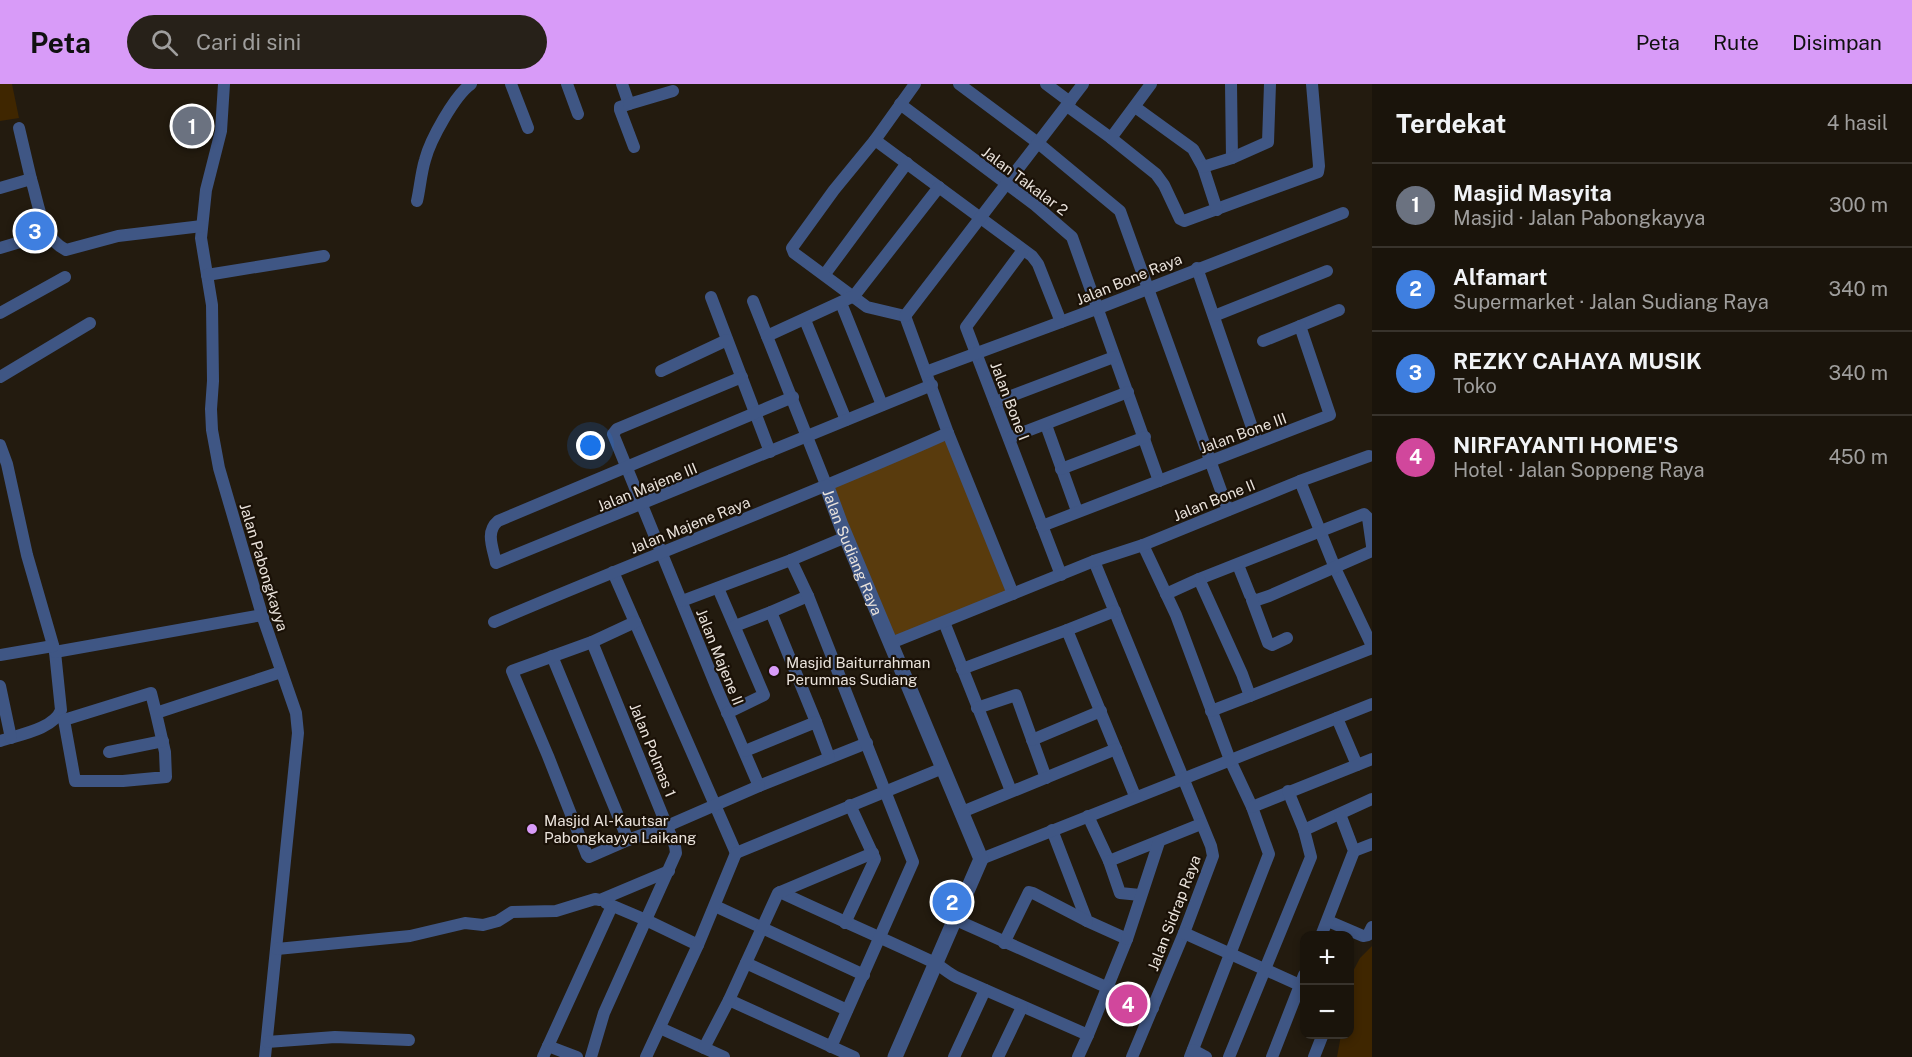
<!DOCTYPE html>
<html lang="id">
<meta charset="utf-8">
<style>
:root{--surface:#1a140b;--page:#272119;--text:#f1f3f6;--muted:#9f9e9d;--line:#38332c;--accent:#d89bf8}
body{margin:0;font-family:"Public Sans",sans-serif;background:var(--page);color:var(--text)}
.controls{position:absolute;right:18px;bottom:18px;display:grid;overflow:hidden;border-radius:12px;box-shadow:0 3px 9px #0003}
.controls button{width:54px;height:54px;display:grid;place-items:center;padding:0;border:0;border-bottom:2px solid var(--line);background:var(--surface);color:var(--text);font:30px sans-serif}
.you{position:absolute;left:591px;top:362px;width:21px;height:21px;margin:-15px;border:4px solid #fff;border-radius:50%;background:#1a73e8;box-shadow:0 0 0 9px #1a73e833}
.badge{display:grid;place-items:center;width:39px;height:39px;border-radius:50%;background:var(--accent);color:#fff;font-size:20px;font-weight:700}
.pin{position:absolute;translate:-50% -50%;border:3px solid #fff;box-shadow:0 2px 6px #0006}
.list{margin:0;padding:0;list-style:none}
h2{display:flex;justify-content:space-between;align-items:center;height:78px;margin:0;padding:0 24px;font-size:26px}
h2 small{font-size:20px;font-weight:400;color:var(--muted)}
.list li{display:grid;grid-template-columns:39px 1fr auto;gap:18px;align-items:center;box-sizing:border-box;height:84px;padding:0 24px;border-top:2px solid var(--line)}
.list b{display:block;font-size:22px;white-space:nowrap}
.list p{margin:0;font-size:20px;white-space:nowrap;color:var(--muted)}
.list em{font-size:20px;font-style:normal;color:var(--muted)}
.icon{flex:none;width:33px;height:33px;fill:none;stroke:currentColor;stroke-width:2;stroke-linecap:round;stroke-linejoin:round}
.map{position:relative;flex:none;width:1372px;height:973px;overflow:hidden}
header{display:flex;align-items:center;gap:36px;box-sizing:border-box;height:84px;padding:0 30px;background:var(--accent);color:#111}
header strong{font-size:28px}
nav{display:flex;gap:33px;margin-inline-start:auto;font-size:21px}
.search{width:420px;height:54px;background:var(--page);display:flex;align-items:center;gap:15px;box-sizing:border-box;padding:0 21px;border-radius:33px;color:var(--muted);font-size:22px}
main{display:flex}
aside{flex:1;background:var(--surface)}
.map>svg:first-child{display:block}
.green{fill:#3f2600}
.forest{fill:#593b0d}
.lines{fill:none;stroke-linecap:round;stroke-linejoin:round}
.minor{stroke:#3f5684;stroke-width:12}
.tertiary{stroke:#3f5684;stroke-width:15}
.poi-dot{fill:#d89bf8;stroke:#1a1107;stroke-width:2}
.labels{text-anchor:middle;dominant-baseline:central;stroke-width:4.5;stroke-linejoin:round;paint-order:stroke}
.street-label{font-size:15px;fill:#eae3dc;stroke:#1a1107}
.poi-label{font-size:15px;fill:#eae3dc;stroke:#1a1107;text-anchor:start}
</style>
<header>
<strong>Peta</strong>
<div class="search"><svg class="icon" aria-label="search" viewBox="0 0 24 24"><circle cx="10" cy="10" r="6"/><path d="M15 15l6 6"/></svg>Cari di sini</div>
<nav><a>Peta</a><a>Rute</a><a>Disimpan</a></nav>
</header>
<main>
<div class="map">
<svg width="1372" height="973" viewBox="0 0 1372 973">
<rect width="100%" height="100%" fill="#231b0f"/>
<g class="green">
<path d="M 0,0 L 12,0 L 19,34 L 0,37 Z"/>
<path d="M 1372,862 L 1372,973 L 1337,973 L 1341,951 L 1350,950 L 1350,893 L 1360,874 Z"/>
</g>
<path class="forest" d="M 948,349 L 1013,510 L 891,559 L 827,403 Z"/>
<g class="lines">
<g class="minor">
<path d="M 224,0 L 221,47 L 206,106 L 201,154 L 212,221 L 213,297 L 211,325 L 212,346 L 219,384 L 262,531 L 296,629 L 298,649 L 265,973"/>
<path d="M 511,0 L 528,44"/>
<path d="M 567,0 L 578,30"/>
<path d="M 622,0 L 629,20 L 620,23 L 620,26 L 634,63"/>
<path d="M 959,0 L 1038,59 L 1120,127 L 1228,426"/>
<path d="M 1046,0 L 1070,18"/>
<path d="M 1231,0 L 1232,74"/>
<path d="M 629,20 L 673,7"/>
<path d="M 900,20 L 1035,121 L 1072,153 L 1159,397"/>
<path d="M 1067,22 L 1111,54 L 1156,90 L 1164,101 L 1180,135 L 1184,137 L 1318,88 L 1319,82 L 1312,0"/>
<path d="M 1135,23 L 1193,65 L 1203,83 L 1217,126"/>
<path d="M 19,44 L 31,95"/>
<path d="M 1111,54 L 1151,0"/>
<path d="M 875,56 L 1032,172 L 1038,180 L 1061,238"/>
<path d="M 1203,83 L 1232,74 L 1268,58 L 1270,0"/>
<path d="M 0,104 L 31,95 C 39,120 41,154 66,166 L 118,152 L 202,142"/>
<path d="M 417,117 C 420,104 421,89 425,76 C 430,56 455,11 471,0"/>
<path d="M 0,164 L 47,150"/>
<path d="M 1023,166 L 966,243 L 1061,491"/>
<path d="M 1197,184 L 1257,358"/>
<path d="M 825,190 L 907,79"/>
<path d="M 207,191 L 324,172"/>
<path d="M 711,213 L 770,368"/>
<path d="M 753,217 L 827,403"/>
<path d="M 841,219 L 882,321"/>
<path d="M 0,229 L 65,193"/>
<path d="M 905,232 L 867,223 L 794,169 L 792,164 L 834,106 L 875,56 L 915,0"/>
<path d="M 905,232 L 948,349 L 1013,510"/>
<path d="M 905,232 L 1083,0"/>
<path d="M 1214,232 L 1327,187"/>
<path d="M 805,236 L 846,336"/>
<path d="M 1300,242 L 1339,226"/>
<path d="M 767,252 L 854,212 L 939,103"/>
<path d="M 661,287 L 727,256"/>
<path d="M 926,288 L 1096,225 L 1343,129"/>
<path d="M 0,293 L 90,239"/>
<path d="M 742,293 L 617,345 L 613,350 L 718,607 L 759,702 L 867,659"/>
<path d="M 793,313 L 498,437 C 485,448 493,464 496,479 L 932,301"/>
<path d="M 995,318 L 1114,273"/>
<path d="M 1046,341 L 1077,427"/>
<path d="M 1009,354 L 1128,308"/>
<path d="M 0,361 L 7,380 L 27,471 L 55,568 L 61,626 C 54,645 18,651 0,657"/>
<path d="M 1061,385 L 1145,353"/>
<path d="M 1300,397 L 1335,484 L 1372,562"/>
<path d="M 1042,442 L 1330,331 L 1300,242 L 1263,257"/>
<path d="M 1143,461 L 1176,531 L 1230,676 L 1252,723 L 1269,770 L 1190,973"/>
<path d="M 1094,477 L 1211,762 L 1213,772 L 1184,849 L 1132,973"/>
<path d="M 1238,481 L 1250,511 L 1254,517 L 1269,512 L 1372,467"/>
<path d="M 613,488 L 736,769"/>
<path d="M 1199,495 L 1364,430 L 1368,434 L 1372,462"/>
<path d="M 718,504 L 764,611 L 727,629"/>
<path d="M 1166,510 L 1199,495 L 1242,590 L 1250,612 L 1372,564"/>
<path d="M 1252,516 L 1268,559 L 1272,561 L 1287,554"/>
<path d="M 682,517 L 791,476"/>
<path d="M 771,528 L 808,512"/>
<path d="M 494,538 C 645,473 799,416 948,349"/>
<path d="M 944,538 L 1011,707"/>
<path d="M 735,542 L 771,528 L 816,638"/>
<path d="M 1067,546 L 1115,527"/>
<path d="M 891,559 L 1094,477 L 1143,461 L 1300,397 L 1369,372"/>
<path d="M 55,568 L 262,531"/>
<path d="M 0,571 L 53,562"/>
<path d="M 552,572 L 628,756 L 667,742 L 759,702"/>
<path d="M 962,585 L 1067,546 L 1135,712"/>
<path d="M 0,602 L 11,654"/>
<path d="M 977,624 L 1016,611 L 1046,694"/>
<path d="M 1211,627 L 1250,612"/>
<path d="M 156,629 L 151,609 L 64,636 L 75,697 L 123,697 L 166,693 L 165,668 L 156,629 L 281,588"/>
<path d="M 1337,634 L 1357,681"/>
<path d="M 1032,656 L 1101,627"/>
<path d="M 745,667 L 816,638 L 829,673"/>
<path d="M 109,668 L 163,657"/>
<path d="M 1252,723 L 1372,675"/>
<path d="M 962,728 L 1116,665"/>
<path d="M 1088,732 L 1109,777 L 1201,740"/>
<path d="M 1052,746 L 1087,837 L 1127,855 L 1088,951"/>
<path d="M 1304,746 L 1372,715"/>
<path d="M 628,756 L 589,773 L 587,771 L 548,672 L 512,587 L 592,558 L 635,538"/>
<path d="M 1354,767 L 1372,760"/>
<path d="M 736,769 L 943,684"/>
<path d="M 981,775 L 1372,620"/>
<path d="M 1109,777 L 1120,809 L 1140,811"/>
<path d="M 780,808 C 831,832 882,854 933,878 C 941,882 948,889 956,893 L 1088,951 L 1078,973"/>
<path d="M 606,819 L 646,836 L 698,861"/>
<path d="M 715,822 L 864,891"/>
<path d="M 956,836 L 1153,924"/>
<path d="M 1328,837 L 1363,852 L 1368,851 L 1372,843"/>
<path d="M 845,839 L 875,775 L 850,721"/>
<path d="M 1184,849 L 1304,903"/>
<path d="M 1321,852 L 1354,767 L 1340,730"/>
<path d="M 1127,855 L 1159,758"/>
<path d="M 1004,859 L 1029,808 L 1033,809 L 1087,837"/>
<path d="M 277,865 L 410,852 L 465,839 L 483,841 L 498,837 L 512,828 L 556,827 L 595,815 L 600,816 L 669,787"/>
<path d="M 746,879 L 847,926"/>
<path d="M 729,916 L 854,973"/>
<path d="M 660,944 L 724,973"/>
<path d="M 267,958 L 335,953 L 409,956"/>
<path d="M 548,962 L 577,973"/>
<path d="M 831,963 L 913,778 L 808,512 L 791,476 L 846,453"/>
<path d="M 704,964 L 729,916 L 778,809 L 873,769"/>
<path d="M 1193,966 L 1206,973"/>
<path d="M 543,973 L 612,822"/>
<path d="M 591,973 L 604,929 L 676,769 L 675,762 L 592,558"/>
<path d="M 646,973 L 698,861 L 736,769"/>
<path d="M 954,973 L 985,906"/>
<path d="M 998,973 L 1022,923"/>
<path d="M 1229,973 L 1311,773 L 1304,746 L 1288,707"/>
<path d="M 1272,973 L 1304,891"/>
<path d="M 1314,973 L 1323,950"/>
</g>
<path class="tertiary" id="s1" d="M 827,403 L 841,441 L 981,775 L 895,973"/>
</g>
<g class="poi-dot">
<circle cx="774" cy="587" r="6"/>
<circle cx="532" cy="745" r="6"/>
</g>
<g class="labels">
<g class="street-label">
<text transform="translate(1025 97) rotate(37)">Jalan Takalar 2</text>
<text transform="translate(1129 195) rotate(-22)">Jalan Bone Raya</text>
<text transform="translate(1010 317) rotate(69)">Jalan Bone I</text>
<text transform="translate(1243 349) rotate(-20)">Jalan Bone III</text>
<text transform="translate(647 403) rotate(-22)">Jalan Majene III</text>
<text transform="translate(1214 416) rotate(-22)">Jalan Bone II</text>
<text transform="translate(690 441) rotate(-22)">Jalan Majene Raya</text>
<text stroke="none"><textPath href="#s1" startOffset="70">Jalan Sudiang Raya</textPath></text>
<text transform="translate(264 483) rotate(73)">Jalan Pabongkayya</text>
<text transform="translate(720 573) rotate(68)">Jalan Majene II</text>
<text transform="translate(653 666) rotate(68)">Jalan Polmas 1</text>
<text transform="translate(1174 829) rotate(-69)">Jalan Sidrap Raya</text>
</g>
<g class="poi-label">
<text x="786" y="578">Masjid Baiturrahman<tspan x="786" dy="17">Perumnas Sudiang</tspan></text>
<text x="544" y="736">Masjid Al-Kautsar<tspan x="544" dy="17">Pabongkayya Laikang</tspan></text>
</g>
</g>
</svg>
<div class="controls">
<button>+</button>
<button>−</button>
</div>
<div class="you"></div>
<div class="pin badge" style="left:192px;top:42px;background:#6b7280">1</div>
<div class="pin badge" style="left:952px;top:818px;background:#3f7fe0">2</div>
<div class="pin badge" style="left:35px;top:147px;background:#3f7fe0">3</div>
<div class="pin badge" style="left:1128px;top:920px;background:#d1479c">4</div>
</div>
<aside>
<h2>Terdekat<small>4 hasil</small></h2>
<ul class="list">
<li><span class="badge" style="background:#6b7280">1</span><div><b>Masjid Masyita</b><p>Masjid · Jalan Pabongkayya</p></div><em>300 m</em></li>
<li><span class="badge" style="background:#3f7fe0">2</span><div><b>Alfamart</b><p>Supermarket · Jalan Sudiang Raya</p></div><em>340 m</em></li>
<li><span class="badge" style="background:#3f7fe0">3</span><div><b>REZKY CAHAYA MUSIK</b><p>Toko</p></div><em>340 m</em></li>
<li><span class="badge" style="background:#d1479c">4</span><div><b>NIRFAYANTI HOME'S</b><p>Hotel · Jalan Soppeng Raya</p></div><em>450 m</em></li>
</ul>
</aside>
</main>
